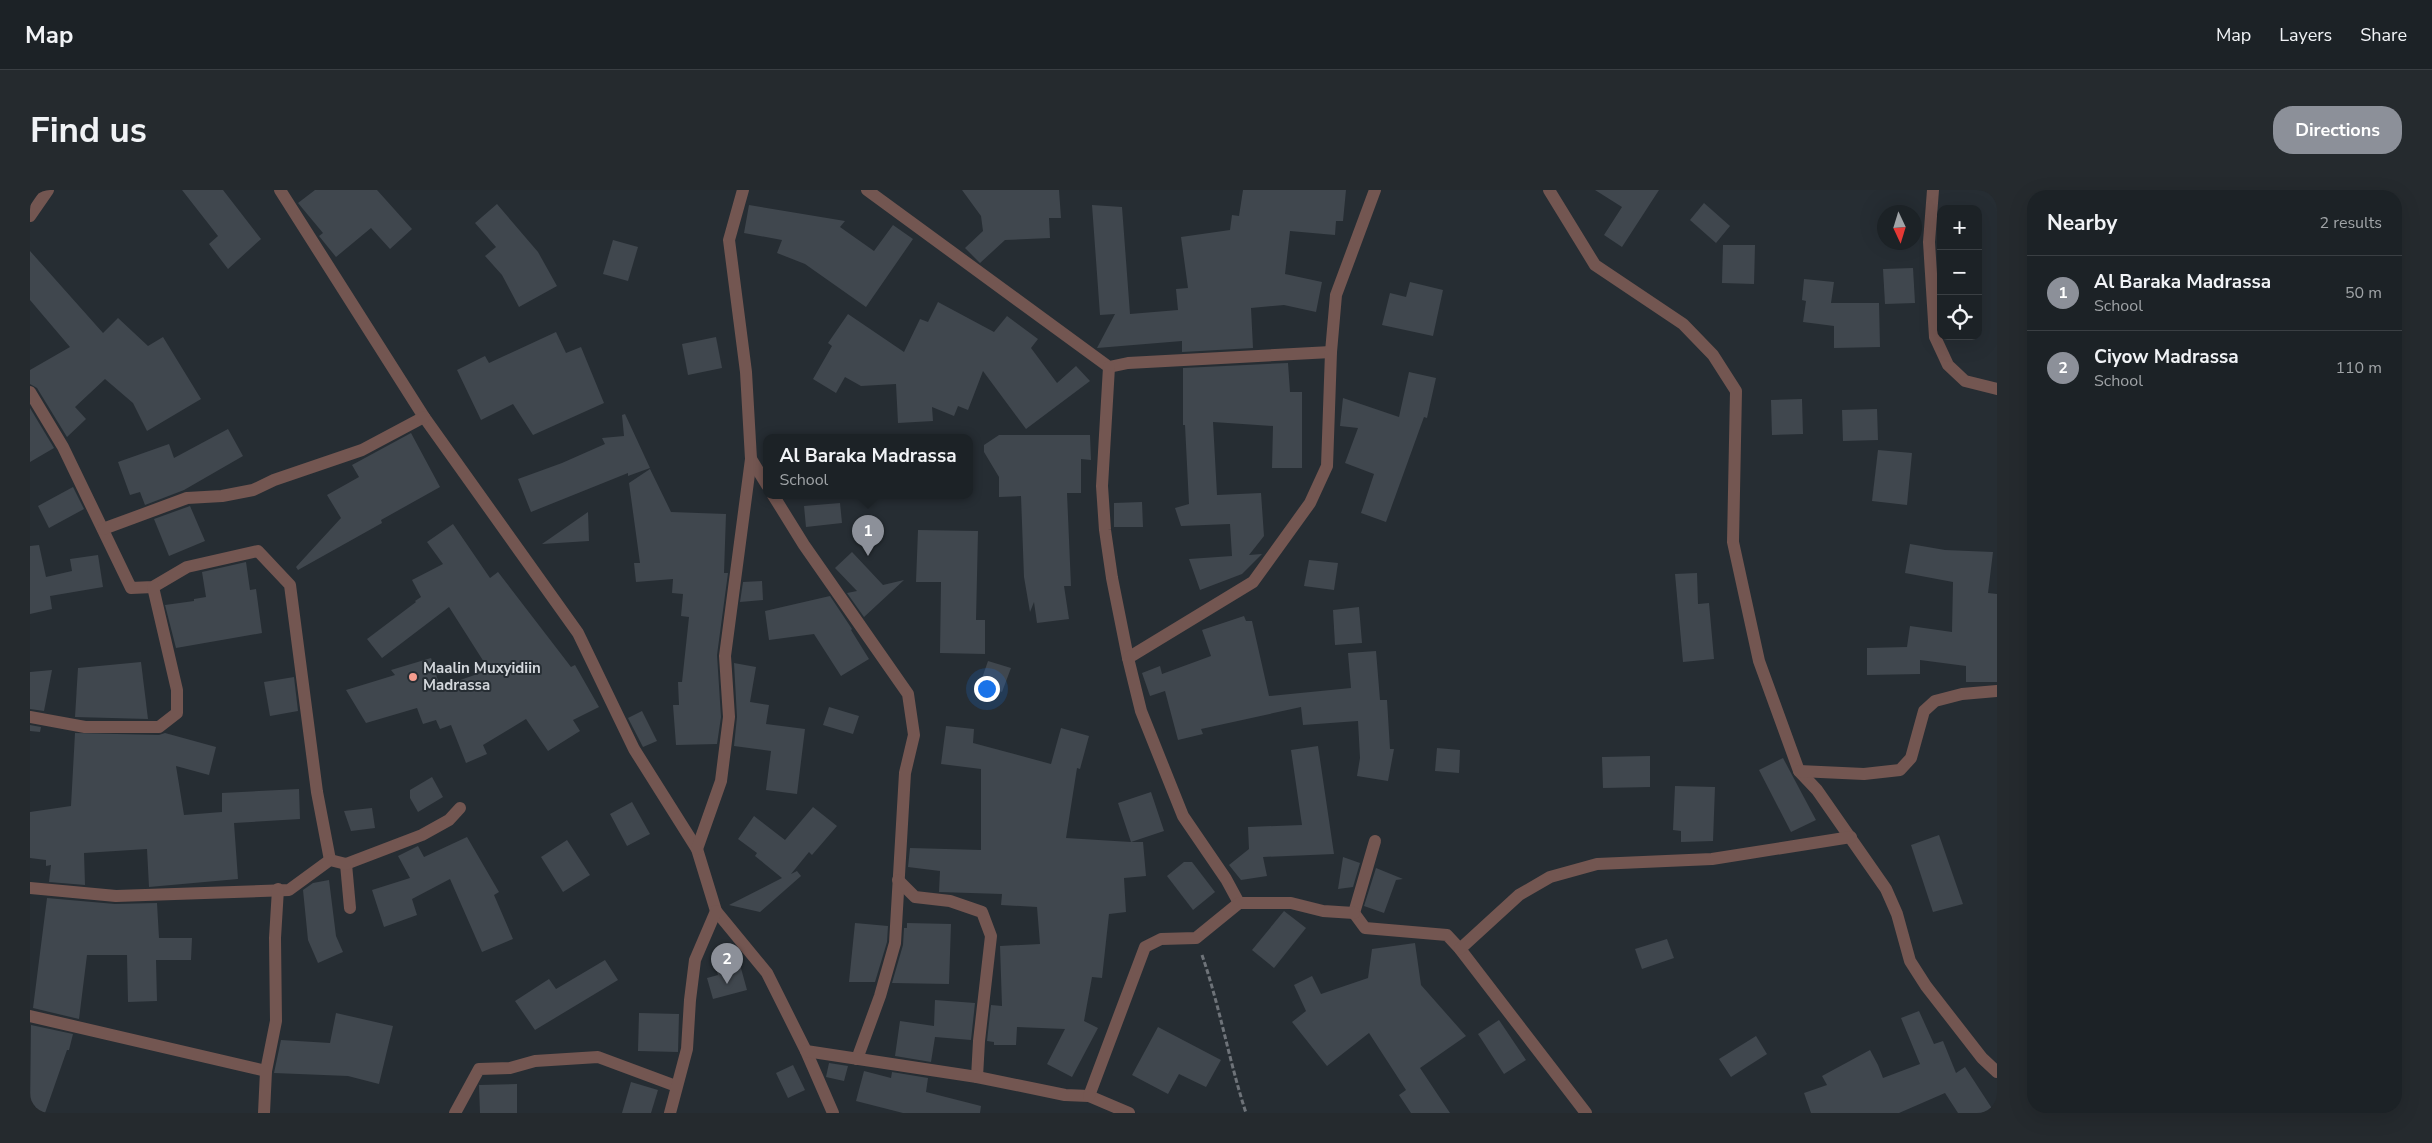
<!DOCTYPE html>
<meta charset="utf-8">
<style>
:root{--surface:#1c2226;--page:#252a2e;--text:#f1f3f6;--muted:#a0a4a7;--line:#3a3f43;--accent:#8c9099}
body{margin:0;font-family:"Nunito Sans",sans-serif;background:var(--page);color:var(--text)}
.controls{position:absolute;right:15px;top:15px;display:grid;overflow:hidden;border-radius:10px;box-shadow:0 5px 20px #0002}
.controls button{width:45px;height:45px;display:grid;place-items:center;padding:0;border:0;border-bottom:1px solid var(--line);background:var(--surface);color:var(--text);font:25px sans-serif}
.compass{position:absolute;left:1847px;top:15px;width:45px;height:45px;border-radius:50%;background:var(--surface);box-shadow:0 5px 20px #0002;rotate:176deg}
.you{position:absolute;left:956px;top:498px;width:18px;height:18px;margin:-12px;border:4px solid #fff;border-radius:50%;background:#1a73e8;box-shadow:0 0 0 8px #1a73e833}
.badge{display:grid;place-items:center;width:32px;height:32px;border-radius:50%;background:var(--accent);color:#fff;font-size:16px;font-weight:700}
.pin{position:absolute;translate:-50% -41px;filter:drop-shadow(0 1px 2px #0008)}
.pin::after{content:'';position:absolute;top:26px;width:18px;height:15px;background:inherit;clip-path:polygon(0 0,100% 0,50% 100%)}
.popup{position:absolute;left:733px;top:244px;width:210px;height:65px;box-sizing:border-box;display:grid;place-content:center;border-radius:10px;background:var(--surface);filter:drop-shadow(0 1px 4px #0005);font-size:16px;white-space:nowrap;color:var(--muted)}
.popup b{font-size:19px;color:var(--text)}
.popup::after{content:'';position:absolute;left:50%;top:100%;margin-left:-10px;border:10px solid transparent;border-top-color:var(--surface)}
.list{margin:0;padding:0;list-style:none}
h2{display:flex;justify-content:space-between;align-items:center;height:65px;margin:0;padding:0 20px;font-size:21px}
h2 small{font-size:16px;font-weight:400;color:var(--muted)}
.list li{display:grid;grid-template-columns:32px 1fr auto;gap:15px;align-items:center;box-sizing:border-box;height:75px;padding:0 20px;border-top:1px solid var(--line)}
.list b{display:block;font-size:19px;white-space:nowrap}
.list p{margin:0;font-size:16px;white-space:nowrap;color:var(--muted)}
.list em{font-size:16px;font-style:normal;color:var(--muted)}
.icon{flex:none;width:28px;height:28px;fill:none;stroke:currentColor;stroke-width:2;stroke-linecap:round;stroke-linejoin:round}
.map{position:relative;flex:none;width:1967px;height:923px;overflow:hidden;border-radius:20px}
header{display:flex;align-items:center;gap:30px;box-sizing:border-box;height:70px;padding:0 25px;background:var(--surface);border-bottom:1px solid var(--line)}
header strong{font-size:24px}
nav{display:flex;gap:28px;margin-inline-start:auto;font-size:18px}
.intro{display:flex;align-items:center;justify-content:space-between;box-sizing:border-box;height:120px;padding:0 30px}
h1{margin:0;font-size:35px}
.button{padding:12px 22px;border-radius:20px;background:var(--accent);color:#fff;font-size:18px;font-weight:700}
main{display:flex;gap:30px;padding:0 30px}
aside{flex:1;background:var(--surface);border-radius:20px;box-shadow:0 5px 20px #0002}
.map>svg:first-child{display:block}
.building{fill:#40474e}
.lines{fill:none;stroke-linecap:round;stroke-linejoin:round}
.path{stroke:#6e7379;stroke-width:3;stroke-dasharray:5 2.5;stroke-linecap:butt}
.street{stroke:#735651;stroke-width:12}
.poi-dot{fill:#f59d8f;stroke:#262d33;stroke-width:2}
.labels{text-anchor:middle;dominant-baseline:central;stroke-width:4;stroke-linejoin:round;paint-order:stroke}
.poi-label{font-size:15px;font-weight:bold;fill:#d3d7dc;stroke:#262d33;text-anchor:start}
</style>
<header>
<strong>Map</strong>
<nav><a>Map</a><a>Layers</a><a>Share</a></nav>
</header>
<div class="intro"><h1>Find us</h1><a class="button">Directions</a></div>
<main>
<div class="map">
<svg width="1967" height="923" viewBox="0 0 1967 923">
<rect width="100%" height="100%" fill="#262d33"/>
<g class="building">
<path d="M 152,0 L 193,0 L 231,49 L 198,79 L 179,54 L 188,46 Z"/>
<path d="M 285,0 L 347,0 L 382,39 L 360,59 L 341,38 L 306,67 L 289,46 L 293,43 L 268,13 Z"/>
<path d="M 932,0 L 1029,0 L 1031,28 L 1019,28 L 1020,48 L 975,50 L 950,73 L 935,58 L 953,41 L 951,26 Z"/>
<path d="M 1213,0 L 1316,0 L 1313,31 L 1306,31 L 1305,45 L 1260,41 L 1255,84 L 1292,92 L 1286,122 L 1254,115 L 1221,118 L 1223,158 L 1152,162 L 1152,151 L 1067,158 L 1085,124 L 1070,125 L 1062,15 L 1092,17 L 1100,124 L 1148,120 L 1146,99 L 1158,98 L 1151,47 L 1200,40 L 1202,25 L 1209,26 Z"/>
<path d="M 1565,0 L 1629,0 L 1592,57 L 1574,45 L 1592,17 Z"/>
<path d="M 1674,13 L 1700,36 L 1686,53 L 1660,30 Z"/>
<path d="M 467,14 L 508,62 L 527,96 L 489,117 L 472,85 L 455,66 L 466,57 L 445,33 Z"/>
<path d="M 719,15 L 815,31 L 810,37 L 844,61 L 863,35 L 883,49 L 836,117 L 775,74 L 747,63 L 752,50 L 714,43 Z"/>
<path d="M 583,50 L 608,57 L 598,91 L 573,84 Z"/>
<path d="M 1693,55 L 1725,55 L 1724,94 L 1692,93 Z"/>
<path d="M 0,61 L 73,143 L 88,128 L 118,156 L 133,147 L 171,209 L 117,241 L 103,213 L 75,189 L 45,217 L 56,229 L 37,247 L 7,198 L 0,194 L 0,180 L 40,157 L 0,110 Z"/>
<path d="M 1883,78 L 1885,113 L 1855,114 L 1853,79 Z"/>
<path d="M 1774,89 L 1804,92 L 1801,113 L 1849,113 L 1850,157 L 1804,158 L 1804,136 L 1773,132 L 1776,111 L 1772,110 Z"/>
<path d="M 1380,92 L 1413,100 L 1403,146 L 1352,135 L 1360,103 L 1376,107 Z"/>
<path d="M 908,112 L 964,142 L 977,126 L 1008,149 L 1001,158 L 1027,193 L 1046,176 L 1060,191 L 996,239 L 953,181 L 938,220 L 928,216 L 924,226 L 902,217 L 903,231 L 868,233 L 866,194 L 831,196 L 815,187 L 806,203 L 783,189 L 802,156 L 798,153 L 818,124 L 874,162 L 890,129 L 898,132 Z"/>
<path d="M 526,142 L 536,163 L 551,157 L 574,213 L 503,245 L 483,214 L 451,230 L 427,180 L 455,166 L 459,173 Z"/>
<path d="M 686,147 L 692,178 L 658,185 L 652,154 Z"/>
<path d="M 1258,173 L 1260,202 L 1272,202 L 1272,278 L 1242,278 L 1243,236 L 1183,232 L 1187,305 L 1231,303 L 1234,346 L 1219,365 L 1232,364 L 1212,384 L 1170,400 L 1159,369 L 1202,366 L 1200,334 L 1151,336 L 1145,318 L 1159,314 L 1155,235 L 1153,235 L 1153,178 Z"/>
<path d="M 1379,182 L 1406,188 L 1397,228 L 1394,227 L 1356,332 L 1331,323 L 1344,284 L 1315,273 L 1328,238 L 1310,236 L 1313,208 L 1369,227 Z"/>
<path d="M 1772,209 L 1773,244 L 1742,245 L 1741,210 Z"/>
<path d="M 0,218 L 24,258 L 0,272 Z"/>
<path d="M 1847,219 L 1848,250 L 1813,251 L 1812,220 Z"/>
<path d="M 595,224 L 620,278 L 598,286 L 598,283 L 501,322 L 488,289 L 532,273 L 575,254 L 572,248 L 594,246 L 592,225 Z"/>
<path d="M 198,239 L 213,266 L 154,300 L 115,315 L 110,302 L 100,305 L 88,272 L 139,254 L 144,268 Z"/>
<path d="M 381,243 L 410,297 L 351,330 L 352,333 L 268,380 L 266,377 L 311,328 L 297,305 L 329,287 L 322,275 Z"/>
<path d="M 969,245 L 1060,245 L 1061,270 L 1051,269 L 1051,303 L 1037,303 L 1041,396 L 1034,396 L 1039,429 L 1007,433 L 1004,412 L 1000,422 L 994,387 L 991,306 L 969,307 L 969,287 L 954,262 L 954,255 Z"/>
<path d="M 1848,260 L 1882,263 L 1877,315 L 1842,311 Z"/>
<path d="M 620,279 L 641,322 L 696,324 L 694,383 L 698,383 L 687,465 L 691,527 L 687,554 L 646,555 L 643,515 L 649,515 L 648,492 L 652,492 L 659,427 L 651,426 L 653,404 L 642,403 L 643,389 L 606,392 L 604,373 L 610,373 L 599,293 Z"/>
<path d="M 43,297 L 54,319 L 19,338 L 8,316 Z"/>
<path d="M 1112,312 L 1113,337 L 1084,337 L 1084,313 Z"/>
<path d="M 810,313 L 812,333 L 776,337 L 774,316 Z"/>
<path d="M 160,316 L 175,351 L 139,366 L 124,329 Z"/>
<path d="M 558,322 L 559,351 L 512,354 Z"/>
<path d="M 423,334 L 460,388 L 468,382 L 541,477 L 545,475 L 569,517 L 543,530 L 550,541 L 518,561 L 496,529 L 453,555 L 457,564 L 436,573 L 421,535 L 410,539 L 406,530 L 393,534 L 387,518 L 336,533 L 316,500 L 365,485 L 361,480 L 401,468 L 410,497 L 459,480 L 419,417 L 352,468 L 337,449 L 386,412 L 385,411 L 391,407 L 382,390 L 413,374 L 397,352 Z"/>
<path d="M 888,340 L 948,341 L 946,430 L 955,430 L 955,464 L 910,463 L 911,392 L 886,392 Z"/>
<path d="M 1880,354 L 1915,360 L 1963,362 L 1958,403 L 1967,404 L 1967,492 L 1936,492 L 1936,476 L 1890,470 L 1890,484 L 1837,485 L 1837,458 L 1877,457 L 1880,436 L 1922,442 L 1923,392 L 1875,383 Z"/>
<path d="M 9,355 L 16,387 L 42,381 L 40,369 L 68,365 L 73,397 L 20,406 L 22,419 L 0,424 L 0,356 Z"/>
<path d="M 822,362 L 853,395 L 874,390 L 834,427 L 817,403 L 827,401 L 805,378 Z"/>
<path d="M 1279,370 L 1308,373 L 1304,400 L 1274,396 Z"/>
<path d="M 216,372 L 220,400 L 226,399 L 232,443 L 146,458 L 135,415 L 164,411 L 164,409 L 176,407 L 172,382 Z"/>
<path d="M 1667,383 L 1668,414 L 1679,413 L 1684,469 L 1653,472 L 1645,384 Z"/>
<path d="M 732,391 L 733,410 L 710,412 L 713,392 Z"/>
<path d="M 800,406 L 822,439 L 821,440 L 839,469 L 811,486 L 784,444 L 739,450 L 735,421 Z"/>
<path d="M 1329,417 L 1332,453 L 1305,455 L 1303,420 Z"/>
<path d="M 1214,426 L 1216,431 L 1222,431 L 1239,506 L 1321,498 L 1318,463 L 1346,461 L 1350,510 L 1357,510 L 1360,559 L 1364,559 L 1358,591 L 1327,586 L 1330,568 L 1328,531 L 1273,535 L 1271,517 L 1171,539 L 1173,544 L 1148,550 L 1135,501 L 1120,506 L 1112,483 L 1130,476 L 1132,484 L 1181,466 L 1172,440 Z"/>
<path d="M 958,471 L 981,478 L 972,502 L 950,494 Z"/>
<path d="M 111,472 L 118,529 L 45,527 L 48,478 Z"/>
<path d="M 704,473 L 726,477 L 720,512 L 739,515 L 736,534 L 775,539 L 767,604 L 736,600 L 741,561 L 704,556 L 707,527 Z"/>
<path d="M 22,480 L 14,521 L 0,519 L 0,482 Z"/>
<path d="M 264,487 L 268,521 L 240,526 L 234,492 Z"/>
<path d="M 799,517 L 829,526 L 823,544 L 793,535 Z"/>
<path d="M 612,521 L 627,551 L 613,557 L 598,528 Z"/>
<path d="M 0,535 L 11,537 L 10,542 L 0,541 Z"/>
<path d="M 916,536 L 944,539 L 943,553 L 1021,574 L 1031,538 L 1059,546 L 1050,579 L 1047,578 L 1036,648 L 1101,652 L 1088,613 L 1121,602 L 1134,641 L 1101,652 L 1113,652 L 1116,686 L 1094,688 L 1096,722 L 1079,724 L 1072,788 L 1062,787 L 1054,831 L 1068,838 L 1042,887 L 1017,874 L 1035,839 L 987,837 L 986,855 L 964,855 L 964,852 L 957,851 L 961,815 L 972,816 L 970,756 L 1010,754 L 1007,717 L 971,715 L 972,704 L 909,702 L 910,681 L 878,677 L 880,658 L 951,660 L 951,579 L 911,574 Z"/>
<path d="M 45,543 L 129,545 L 135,543 L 186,557 L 179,585 L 146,576 L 154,625 L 192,622 L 192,603 L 269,599 L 270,629 L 204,633 L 208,689 L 119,697 L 117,659 L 54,663 L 55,695 L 19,692 L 21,675 L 16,676 L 16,670 L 0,668 L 0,622 L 41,616 Z"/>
<path d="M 1288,556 L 1304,664 L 1233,667 L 1237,686 L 1211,690 L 1199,675 L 1219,659 L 1218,637 L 1272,635 L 1261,560 Z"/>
<path d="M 1407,558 L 1430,560 L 1429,583 L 1405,581 Z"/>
<path d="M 1620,566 L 1620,597 L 1573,598 L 1572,567 Z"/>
<path d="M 1753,568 L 1786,630 L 1761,642 L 1729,580 Z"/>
<path d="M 402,587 L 413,607 L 388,622 L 380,608 L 380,600 Z"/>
<path d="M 1645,596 L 1685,597 L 1683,651 L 1651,652 L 1651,641 L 1643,640 Z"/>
<path d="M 602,612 L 620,644 L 597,656 L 580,624 Z"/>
<path d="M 783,617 L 807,636 L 782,665 L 779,662 L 761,684 L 767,681 L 771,686 L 730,722 L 699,715 L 752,688 L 725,666 L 727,663 L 708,649 L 724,626 L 755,650 Z"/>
<path d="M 342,618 L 345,638 L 321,641 L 314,621 Z"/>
<path d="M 1909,645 L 1933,714 L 1903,722 L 1881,655 Z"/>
<path d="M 437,647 L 469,702 L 464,705 L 483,749 L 452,762 L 420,689 L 382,709 L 387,725 L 354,737 L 342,700 L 380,688 L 368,666 L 388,656 L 394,667 Z"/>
<path d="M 537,650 L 560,685 L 533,702 L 511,667 Z"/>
<path d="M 1313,667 L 1330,673 L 1323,697 L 1308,699 Z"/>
<path d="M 1154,672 L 1162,672 L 1185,702 L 1163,720 L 1137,686 Z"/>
<path d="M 1346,678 L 1373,689 L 1366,690 L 1354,723 L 1334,716 Z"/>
<path d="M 299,690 L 306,746 L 313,762 L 288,773 L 278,750 L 273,700 L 283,693 Z"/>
<path d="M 17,708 L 85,714 L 127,713 L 129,748 L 162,748 L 161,770 L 126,770 L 127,811 L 98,812 L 97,765 L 57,765 L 49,829 L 3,818 Z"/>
<path d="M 1254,721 L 1276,738 L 1244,778 L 1222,760 Z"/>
<path d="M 825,733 L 858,736 L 857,752 L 845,792 L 819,792 Z"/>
<path d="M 877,733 L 921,734 L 919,794 L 862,793 L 873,755 L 874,738 L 877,738 Z"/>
<path d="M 1637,749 L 1644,768 L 1612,779 L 1605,759 Z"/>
<path d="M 1385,753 L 1391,795 L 1436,846 L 1390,878 L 1420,923 L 1381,923 L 1369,905 L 1376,900 L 1339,843 L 1297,876 L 1262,832 L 1276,821 L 1264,795 L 1282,786 L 1291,804 L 1338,788 L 1342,759 Z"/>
<path d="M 575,770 L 588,790 L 505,840 L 485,811 L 519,789 L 526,799 Z"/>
<path d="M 709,771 L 717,800 L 683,809 L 677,788 L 688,785 L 686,778 Z"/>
<path d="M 905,810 L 945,813 L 941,850 L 905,847 L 901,872 L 865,866 L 870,831 L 904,836 Z"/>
<path d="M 1889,821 L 1904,854 L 1913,851 L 1926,883 L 1935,877 L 1965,923 L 1928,923 L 1915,903 L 1869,923 L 1781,923 L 1774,903 L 1797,895 L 1792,886 L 1840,860 L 1848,875 L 1853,888 L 1890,874 L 1871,828 Z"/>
<path d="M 306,823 L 363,836 L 349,894 L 318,886 L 244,883 L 251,850 L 300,853 Z"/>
<path d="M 609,823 L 649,824 L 648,862 L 608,861 Z"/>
<path d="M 1469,830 L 1496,870 L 1474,884 L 1448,844 Z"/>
<path d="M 1,835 L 43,844 L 39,860 L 37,860 L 15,923 L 0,923 Z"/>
<path d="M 1128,837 L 1191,870 L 1176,897 L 1149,884 L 1138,904 L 1102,885 Z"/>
<path d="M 1726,846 L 1737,864 L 1701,887 L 1689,869 Z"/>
<path d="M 799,873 L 818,876 L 814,891 L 796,887 Z"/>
<path d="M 763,875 L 775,900 L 758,908 L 746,883 Z"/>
<path d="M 834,881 L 861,888 L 862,882 L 898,888 L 896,902 L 951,916 L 950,923 L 873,923 L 826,911 Z"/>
<path d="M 601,892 L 628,900 L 621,923 L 592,923 Z"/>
<path d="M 487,894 L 487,923 L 450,923 L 449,895 Z"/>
</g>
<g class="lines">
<path class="path" d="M 1172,765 C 1190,817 1199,871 1216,923"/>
<g class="street">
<path d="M 250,0 L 394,227 L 548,443 L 604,559 L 667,659 L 686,721 L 737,783 L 776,861 L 803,923"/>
<path d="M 837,0 L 1079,177 L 1098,173 L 1301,162"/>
<path d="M 1519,0 L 1565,75 L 1653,134 L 1683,165 L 1706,201 L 1703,352 L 1729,471 L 1769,581 L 1787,600 L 1856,699 L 1867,724 L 1880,771 L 1896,796 L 1952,868 L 1967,882"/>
<path d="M 1903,0 L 1899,52 L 1905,147 L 1918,175 L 1935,191 L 1967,199"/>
<path d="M 0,26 L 18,0"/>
<path d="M 1079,177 L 1072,296 L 1075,340 L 1082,388 L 1098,468 L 1111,521 L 1153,626 L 1196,689 L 1209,713"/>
<path d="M 0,202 L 33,257 L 101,398 L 123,397 L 157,377 L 228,361 L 260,395 L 287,602 L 300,670"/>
<path d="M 721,269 L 737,295"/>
<path d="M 743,305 L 774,355 L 878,504 L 884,545 L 875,583 L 865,753 L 850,806 L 827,869"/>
<path d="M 73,339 L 157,308 L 192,306 L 223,300 L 244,290 L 332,260 L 394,227"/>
<path d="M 1098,468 L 1223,392 L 1280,313 L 1297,276 L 1301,162 L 1306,105 L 1345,0"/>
<path d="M 0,527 L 55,537 L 129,537 L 147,523 L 147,500 L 123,397"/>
<path d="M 1769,581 L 1834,584 L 1870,580 L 1881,568 L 1894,521 L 1905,511 L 1932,504 L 1967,501"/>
<path d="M 667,659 L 691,591 L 699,527 L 695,466 L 721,269 L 716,182 L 699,50 L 713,0"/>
<path d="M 316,674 L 320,718"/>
<path d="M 868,690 L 885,707 L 920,711 L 952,722 L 961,746 L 949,851 L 947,887"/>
<path d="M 0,698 L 86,706 L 259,700 L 300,670 L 316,674 L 392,645 L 419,630 L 430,618"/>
<path d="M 1324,723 L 1335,738 L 1417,745 L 1430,759 L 1556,923"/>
<path d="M 1324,723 L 1345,651"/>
<path d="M 1430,759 L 1489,705 L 1520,687 L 1567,674 L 1682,669 L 1821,647"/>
<path d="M 0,826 L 236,881"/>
<path d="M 776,861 L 947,887 L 1035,905 L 1059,906 L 1099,923"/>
<path d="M 1059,906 L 1115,757 L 1131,749 L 1166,748 L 1209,713 L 1261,713 L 1293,721 L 1324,723"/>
<path d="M 234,923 L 236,881 L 246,831 L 245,748 L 248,699"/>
<path d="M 425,923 L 449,879 L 480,878 L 505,871 L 568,867 L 646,896"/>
<path d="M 640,923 L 657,859 L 660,810 L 665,770 L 686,721"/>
</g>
</g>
<circle class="poi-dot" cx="383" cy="487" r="5"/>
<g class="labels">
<g class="poi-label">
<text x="393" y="478">Maalin Muxyidiin<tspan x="393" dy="17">Madrassa</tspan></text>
</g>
</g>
</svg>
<div class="controls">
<button>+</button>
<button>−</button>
<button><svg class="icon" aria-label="locate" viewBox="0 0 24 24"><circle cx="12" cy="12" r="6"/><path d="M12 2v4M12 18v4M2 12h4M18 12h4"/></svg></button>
</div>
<svg class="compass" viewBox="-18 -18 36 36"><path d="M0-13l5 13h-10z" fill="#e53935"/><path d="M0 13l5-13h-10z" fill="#a0a4a7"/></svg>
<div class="you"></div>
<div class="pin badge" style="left:838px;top:366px">1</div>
<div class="popup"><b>Al Baraka Madrassa</b>School</div>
<div class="pin badge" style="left:697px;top:794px">2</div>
</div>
<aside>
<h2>Nearby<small>2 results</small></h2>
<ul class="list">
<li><span class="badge">1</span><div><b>Al Baraka Madrassa</b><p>School</p></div><em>50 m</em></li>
<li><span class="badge">2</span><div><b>Ciyow Madrassa</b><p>School</p></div><em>110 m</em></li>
</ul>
</aside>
</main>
